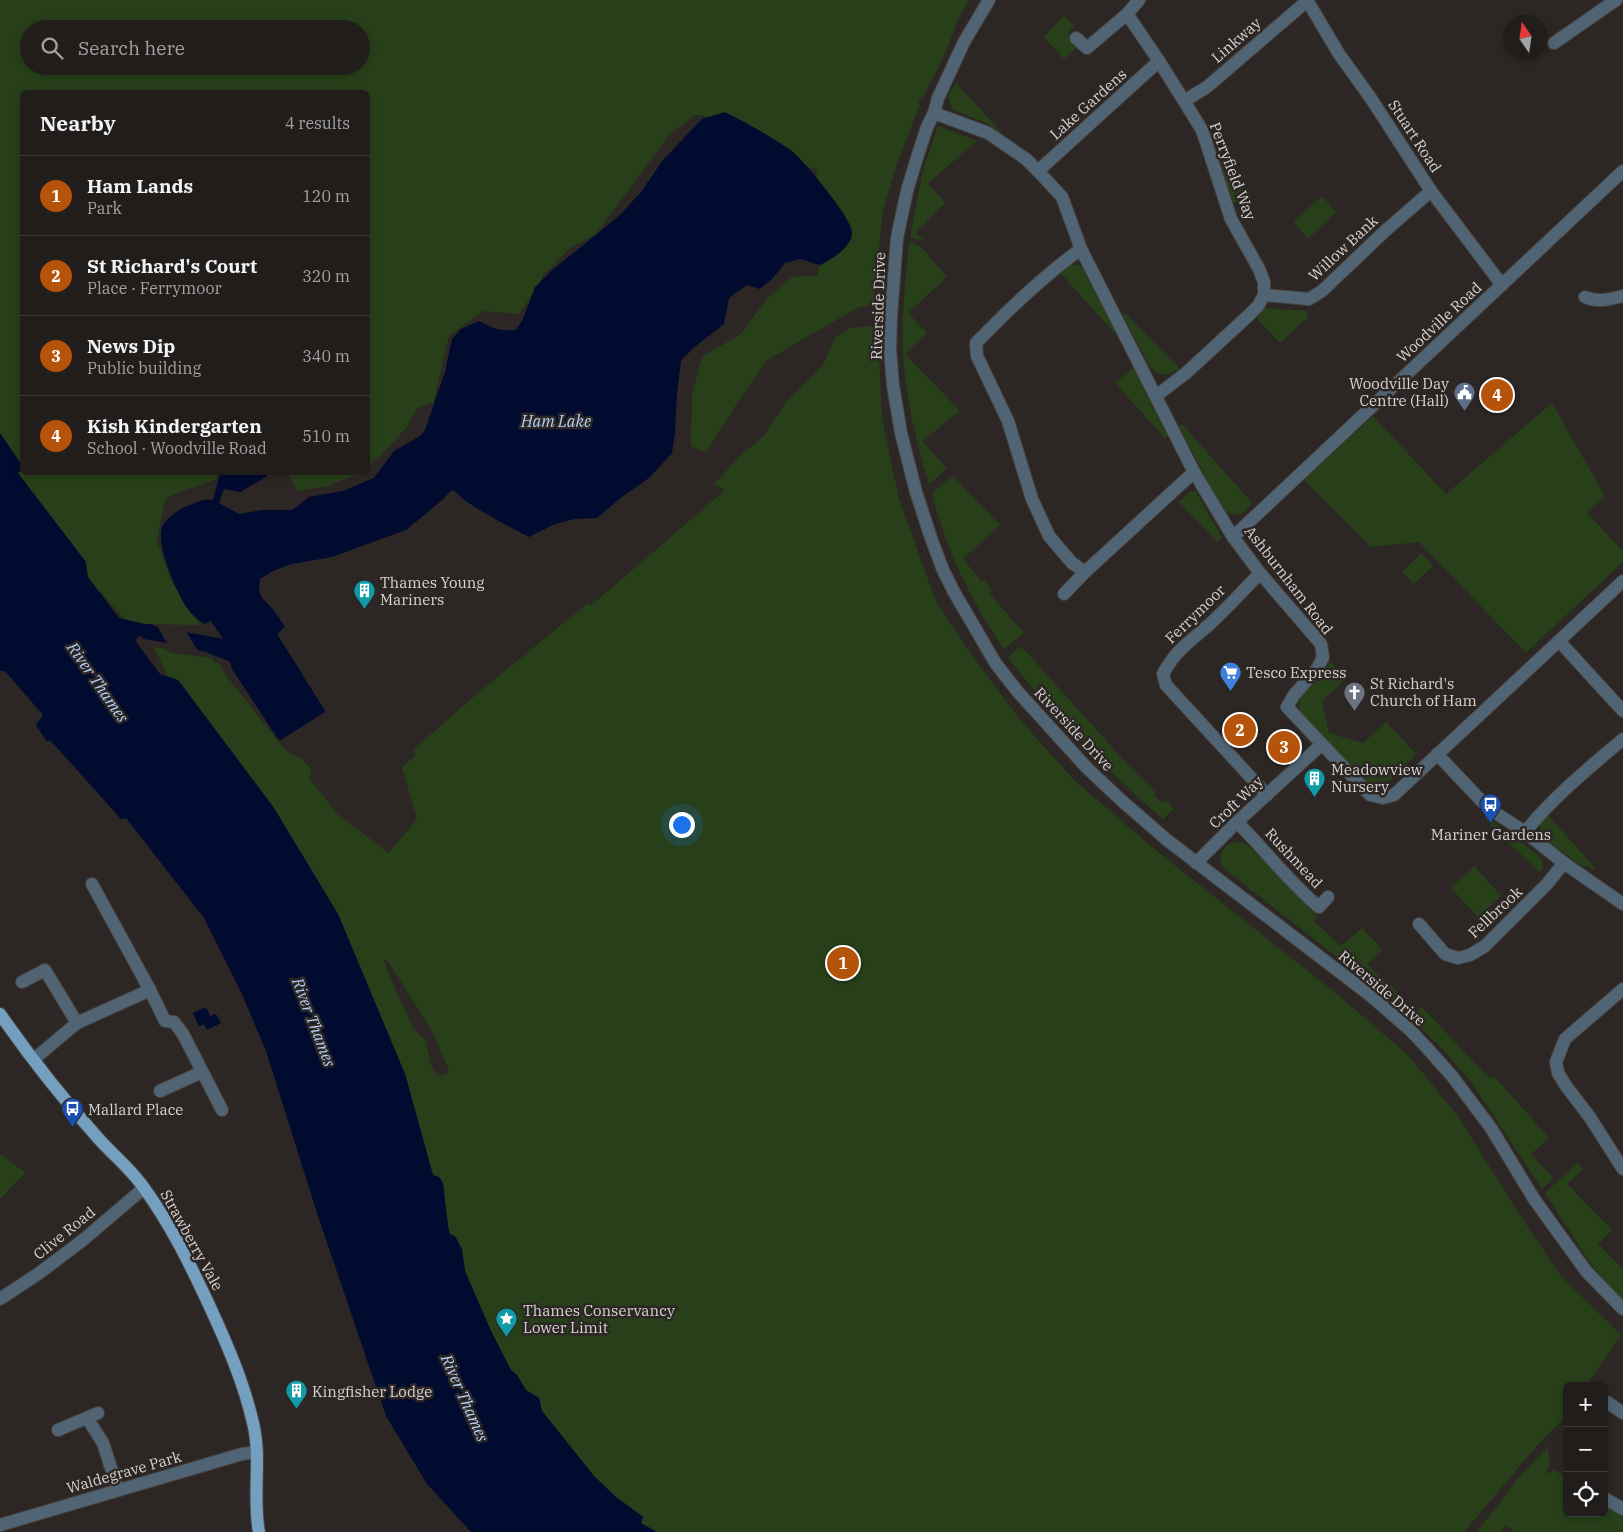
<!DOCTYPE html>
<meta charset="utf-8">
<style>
:root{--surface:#211d1b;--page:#292624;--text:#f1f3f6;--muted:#a2a2a3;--line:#3e3b3a;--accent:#b45309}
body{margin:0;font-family:"IBM Plex Serif",serif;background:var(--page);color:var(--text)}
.controls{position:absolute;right:15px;bottom:15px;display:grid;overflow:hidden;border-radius:8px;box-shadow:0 2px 8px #0003}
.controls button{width:45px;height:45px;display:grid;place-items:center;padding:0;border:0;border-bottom:1px solid var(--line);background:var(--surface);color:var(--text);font:25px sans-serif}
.compass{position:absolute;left:1503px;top:15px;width:45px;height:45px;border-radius:50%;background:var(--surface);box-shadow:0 2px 8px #0003;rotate:347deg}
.you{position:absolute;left:681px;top:824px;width:18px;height:18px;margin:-12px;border:4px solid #fff;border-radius:50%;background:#1a73e8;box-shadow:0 0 0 8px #1a73e833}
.badge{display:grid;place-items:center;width:32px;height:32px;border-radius:50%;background:var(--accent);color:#fff;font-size:16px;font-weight:700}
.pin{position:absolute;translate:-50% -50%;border:2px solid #fff;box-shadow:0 1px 5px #0006}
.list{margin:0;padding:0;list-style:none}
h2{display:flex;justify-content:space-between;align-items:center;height:65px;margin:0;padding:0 20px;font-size:21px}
h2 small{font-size:16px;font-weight:400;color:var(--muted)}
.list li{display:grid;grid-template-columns:32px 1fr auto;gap:15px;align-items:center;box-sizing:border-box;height:80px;padding:0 20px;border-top:1px solid var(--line)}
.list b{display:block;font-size:19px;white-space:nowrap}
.list p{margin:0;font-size:16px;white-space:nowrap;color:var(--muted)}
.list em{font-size:16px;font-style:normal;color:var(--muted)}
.icon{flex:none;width:28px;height:28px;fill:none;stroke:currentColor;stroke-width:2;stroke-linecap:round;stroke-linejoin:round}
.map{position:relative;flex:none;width:1623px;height:1532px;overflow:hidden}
.search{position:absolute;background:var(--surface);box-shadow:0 2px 8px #0003;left:20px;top:20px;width:350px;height:55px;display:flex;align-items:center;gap:12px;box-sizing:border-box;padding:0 18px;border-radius:28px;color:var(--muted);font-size:19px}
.panel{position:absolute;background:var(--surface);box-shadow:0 2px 8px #0003;left:20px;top:90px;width:350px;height:385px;border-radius:8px}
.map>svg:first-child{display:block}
.green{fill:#27401a;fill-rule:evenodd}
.water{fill:#000b2f}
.pier{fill:#2c2724}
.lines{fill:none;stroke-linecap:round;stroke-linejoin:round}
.minor-casing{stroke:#474340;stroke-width:14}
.major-casing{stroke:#474340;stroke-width:14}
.minor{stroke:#506474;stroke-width:12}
.major{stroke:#759fbf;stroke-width:12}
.labels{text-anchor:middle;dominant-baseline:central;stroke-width:5;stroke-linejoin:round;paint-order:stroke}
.street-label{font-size:15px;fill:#d6d3d1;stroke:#2c2724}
.poi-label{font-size:15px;fill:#d6d3d1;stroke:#2c2724;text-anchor:start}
.water-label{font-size:16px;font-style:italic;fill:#b5d1fa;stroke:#2c2724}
</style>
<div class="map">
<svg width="1623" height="1532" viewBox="0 0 1623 1532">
<rect width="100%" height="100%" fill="#2c2724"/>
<g class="green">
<path d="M 0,0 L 969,0 L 959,17 L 947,49 L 923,97 L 921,97 L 918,103 L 920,104 L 905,144 L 898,160 L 883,210 L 873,305 L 859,307 L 767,360 L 736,405 L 706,452 L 691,446 L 692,395 L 702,357 L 741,334 L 766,300 L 791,277 L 818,276 L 818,268 L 830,256 L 820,190 L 816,174 L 818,171 L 815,168 L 799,167 L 751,133 L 704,116 L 695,115 L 669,135 L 596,234 L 571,247 L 550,269 L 544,273 L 538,286 L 519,314 L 483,311 L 449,336 L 433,403 L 417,408 L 407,427 L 383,453 L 368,466 L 368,92 L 22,92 L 22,472 L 218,473 L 217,479 L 174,494 L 167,498 L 164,503 L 157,541 L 172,582 L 200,625 L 144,624 L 124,619 L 100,591 L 98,597 L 0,472 ZM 29,29 L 361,29 L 361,66 L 29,66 Z"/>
<path d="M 1064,15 L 1074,26 L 1068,33 C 1073,38 1076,41 1075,49 L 1064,59 L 1044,37 Z"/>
<path d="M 956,83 L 1002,133 L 1001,133 L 986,123 L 951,109 L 952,105 L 950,104 L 948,97 Z"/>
<path d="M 938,126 L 977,141 L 928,183 L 945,203 L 916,233 L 924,241 L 910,237 L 923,170 Z"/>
<path d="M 1212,152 L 1247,191 L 1231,206 Z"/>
<path d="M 1322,196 L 1336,212 L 1308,239 L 1294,222 Z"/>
<path d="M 909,242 L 921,247 L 947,277 L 908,313 L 927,333 L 905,354 L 960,411 L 922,441 L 947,469 L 929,484 C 917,443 905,397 903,353 C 901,316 906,279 909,242 Z"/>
<path d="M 1064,264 L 1080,265 L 1085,270 L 1118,337 L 1057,269 Z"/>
<path d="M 1265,308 L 1307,311 L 1308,317 L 1280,343 L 1257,319 Z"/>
<path d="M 1125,313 L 1179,368 C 1170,377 1158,376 1150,367 L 1123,315 Z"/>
<path d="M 874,326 L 878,336 L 882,418 L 899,499 L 936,602 L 973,657 L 1020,720 L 1075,781 L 1153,848 L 1338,995 L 1408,1055 L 1457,1115 L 1518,1212 L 1561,1276 L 1621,1335 L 1586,1386 L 1567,1386 L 1567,1413 L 1562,1420 L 1534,1449 L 1464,1532 L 657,1532 L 641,1523 L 643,1516 L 616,1497 L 594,1476 L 542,1411 L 539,1398 L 526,1390 L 517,1375 L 511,1370 L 491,1331 L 465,1271 L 462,1249 L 450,1234 L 448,1226 L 443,1183 L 433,1175 L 405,1074 L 338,914 L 274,808 L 178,680 L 168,677 L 154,647 L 166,649 L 170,653 L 212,658 L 215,663 L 218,663 L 228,678 L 286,751 L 301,758 L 311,769 L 309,778 L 337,814 L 389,853 L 417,819 L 402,767 L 415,756 L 414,749 L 477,694 L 588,603 L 590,606 L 607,592 L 725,490 L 714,484 L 743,453 L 763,437 L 787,401 L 823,365 L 835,338 L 849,328 ZM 384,960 L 387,960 L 430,1027 L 449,1070 L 447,1074 L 438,1076 L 432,1067 L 425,1040 L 413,1028 L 389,975 Z"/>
<path d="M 1134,367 L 1168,436 L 1165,438 L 1115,383 Z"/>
<path d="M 1552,403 L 1605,496 L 1587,513 L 1623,551 L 1623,562 L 1526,653 L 1419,542 L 1371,547 L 1304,480 L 1373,416 L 1446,494 Z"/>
<path d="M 1182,424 L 1252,503 C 1242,517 1239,516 1223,511 L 1179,426 Z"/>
<path d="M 288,473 L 360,473 L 357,475 L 326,486 L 298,491 Z"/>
<path d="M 953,476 L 1000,525 L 963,559 L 982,582 L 984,580 L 992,590 L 989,593 L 1024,633 L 1004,649 C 969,597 948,555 932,493 Z"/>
<path d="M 1191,491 L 1196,492 L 1222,538 L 1217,542 L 1179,502 Z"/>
<path d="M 1421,553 L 1433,566 L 1414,584 L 1402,572 Z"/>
<path d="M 1021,646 L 1127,764 L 1156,792 L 1154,795 L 1162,803 L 1166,800 L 1174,809 L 1163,819 C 1106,770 1053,717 1008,657 Z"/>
<path d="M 1329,661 L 1346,678 L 1322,701 L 1329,733 L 1363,743 L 1386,722 L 1416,754 L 1386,784 L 1374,786 L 1367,783 L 1299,710 C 1297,691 1316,686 1325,672 C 1327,669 1328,664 1329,661 Z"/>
<path d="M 1547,814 L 1595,868 L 1594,870 L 1586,865 L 1584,867 L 1540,836 C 1539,826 1539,821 1547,814 Z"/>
<path d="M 1487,817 L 1538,855 L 1542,860 L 1543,868 L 1540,873 L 1485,819 Z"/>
<path d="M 1241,842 L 1251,848 L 1307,904 L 1318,917 L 1314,921 L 1341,946 L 1362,928 L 1383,950 L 1367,964 L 1388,985 L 1390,984 L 1416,1011 L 1422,1007 L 1490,1079 L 1494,1076 L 1549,1138 L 1531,1154 L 1553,1178 L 1542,1189 L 1472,1083 L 1447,1054 L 1402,1008 L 1223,868 C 1217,859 1222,846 1232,843 C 1235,842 1238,842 1241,842 Z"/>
<path d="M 1474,866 L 1501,896 L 1478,917 L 1451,888 Z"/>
<path d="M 0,1154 L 25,1173 L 0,1199 Z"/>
<path d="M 1577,1163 L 1583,1169 L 1567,1184 L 1612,1230 L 1598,1244 L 1623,1269 L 1623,1300 L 1593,1267 L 1545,1193 Z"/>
<path d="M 1547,1448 L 1548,1450 L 1550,1464 L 1546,1470 L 1550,1474 L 1554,1469 L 1567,1478 L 1567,1513 L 1604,1513 L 1604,1503 L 1623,1516 L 1623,1532 L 1513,1532 L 1513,1530 L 1505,1525 L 1501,1532 L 1476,1532 L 1496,1508 L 1517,1479 Z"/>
</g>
<g class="water">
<path d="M 725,112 C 748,124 771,136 792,151 C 804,161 850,216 852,231 C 854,246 831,260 820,265 L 800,259 L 785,263 L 772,279 L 760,289 L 747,285 L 729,298 L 724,324 L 696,346 L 681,360 L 677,394 L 675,432 L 672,453 L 649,478 L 623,496 L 597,518 L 575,519 L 555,524 L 529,537 C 508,526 487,515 467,502 C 461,498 458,492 452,490 L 442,500 L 406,530 L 332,557 L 292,564 L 275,570 L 260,579 L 259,590 L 262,598 L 273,609 L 285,627 L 277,634 L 324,709 L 325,712 L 281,740 L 278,739 L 232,669 L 230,662 C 221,657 214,656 206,652 L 168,643 L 144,639 L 141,636 L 137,637 L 136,642 L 160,674 L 178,680 L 274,808 L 338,914 L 405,1074 L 433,1175 L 439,1177 L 443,1183 L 448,1226 L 450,1234 L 455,1236 L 462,1249 L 465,1271 L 491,1331 L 511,1370 L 517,1375 L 526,1390 L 539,1398 L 542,1411 L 594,1476 L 616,1497 L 643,1517 L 641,1523 L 657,1532 L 471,1532 L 427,1484 L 386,1416 L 317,1213 L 266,1051 L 241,992 L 204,918 L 126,818 L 121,819 L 51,741 L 46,741 L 36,725 L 43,715 L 5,671 L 0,671 L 0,433 L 22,465 L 22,470 L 18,473 L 86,562 L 88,577 L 119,618 L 144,624 L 152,624 L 154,626 L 223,639 L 211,621 L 204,624 C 197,619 192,615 187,608 C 177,593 154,543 163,525 C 168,517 178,510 187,506 C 196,503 203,498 213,500 L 220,473 L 271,473 L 261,480 L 240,492 L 224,489 L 219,503 L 239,514 L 262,510 L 292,510 L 309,497 L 343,491 L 374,478 L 394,451 L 420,436 L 425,430 L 445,372 L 452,339 L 461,329 L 479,321 C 492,328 501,332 516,330 L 523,319 L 535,287 L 550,272 L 619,216 L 641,192 L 663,160 L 702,119 Z"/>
<path d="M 206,1007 L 210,1016 L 216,1014 L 221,1023 L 207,1030 L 204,1024 L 199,1026 L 193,1013 Z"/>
</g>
<path class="pier" d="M 156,624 L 186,631 L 199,653 L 168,645 Z"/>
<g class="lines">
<defs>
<g id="minor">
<path d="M 989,0 L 964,42 L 938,98 L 934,113 L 927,127 L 916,161 L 907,191 L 897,238 L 891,316 L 890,349 L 893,385 L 901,433 L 916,492 L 931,538 L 943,570 L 954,592 L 996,664 L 1018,692 L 1087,768 L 1122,801 L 1167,840 L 1371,996 L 1410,1030 L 1427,1048 L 1452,1076 L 1491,1128 L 1534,1199 L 1586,1271 L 1623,1309"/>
<path d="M 1307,0 L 1339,54 L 1370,97 L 1431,191 L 1502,285"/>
<path d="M 1127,14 L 1159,61 L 1202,130 L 1231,219 L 1259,269 L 1264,282 L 1264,295"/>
<path d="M 1076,38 L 1087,48 L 1127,14 L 1139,0"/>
<path d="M 1554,43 L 1616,0"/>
<path d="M 1184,101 L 1207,87 L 1307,1"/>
<path d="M 934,113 L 988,133 L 1026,159 L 1038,171 L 1062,197 L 1081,249 L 1194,472 L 1233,537 L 1260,573 L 1321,644 L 1323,657 L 1317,669 L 1294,695 L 1287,707 L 1370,795 L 1383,798 L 1394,795 L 1623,581"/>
<path d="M 1038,171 L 1159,61"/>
<path d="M 1081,249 C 1043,276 1009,309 976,343 L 977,356 L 1008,421 L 1032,499 L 1049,536 L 1072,563 L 1085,572 L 1194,472"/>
<path d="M 1585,297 C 1598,303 1610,299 1623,296"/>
<path d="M 1156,396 L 1186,373 L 1249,315 L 1258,306 L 1264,295 L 1309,299 L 1322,291 L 1385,231 L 1431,191"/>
<path d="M 1233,537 L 1623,171"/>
<path d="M 1260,573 C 1244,590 1228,607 1211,623 C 1191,641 1176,649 1163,674 L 1166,685 L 1267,795"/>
<path d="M 1064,594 L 1085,572"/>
<path d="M 1559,641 L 1623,711"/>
<path d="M 1437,754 L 1488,808 L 1525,832 L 1564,863 L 1623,904"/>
<path d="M 1237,822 C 1265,850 1289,882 1319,907 L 1328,897"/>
<path d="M 1525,832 C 1553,797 1589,768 1623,739"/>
<path d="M 1196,863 L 1237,822 L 1321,745"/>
<path d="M 92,884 L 150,990 L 165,1021 L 174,1022 L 183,1034 L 222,1110"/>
<path d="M 1419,924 L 1445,954 L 1458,958 L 1470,955 L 1485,946 L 1547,884 L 1564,863"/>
<path d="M 22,982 L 45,970 L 77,1023"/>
<path d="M 1623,989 L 1565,1039 L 1556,1062 L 1558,1073 L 1566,1086 L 1589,1116 L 1623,1169"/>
<path d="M 34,1059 L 77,1023 L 150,990"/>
<path d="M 160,1091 L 202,1072"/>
<path d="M 0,1299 L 38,1274 L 83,1240 L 144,1188"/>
<path d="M 1607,1402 L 1623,1413"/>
<path d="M 87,1418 L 103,1443 L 118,1490"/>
<path d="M 58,1430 L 98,1413"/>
<path d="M 1604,1498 L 1623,1509"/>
<path d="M 0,1525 L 242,1454 L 257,1452"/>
</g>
<path id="major" d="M 0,1014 C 30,1057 63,1099 98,1138 C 113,1155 131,1169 144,1188 C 171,1225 191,1266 210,1307 C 227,1344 244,1383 253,1423 C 262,1459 252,1496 259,1532"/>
</defs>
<use href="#minor" class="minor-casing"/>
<use href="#major" class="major-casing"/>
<use href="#minor" class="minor"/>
<use href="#major" class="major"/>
</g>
<defs>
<symbol id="civic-pin" viewBox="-11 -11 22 30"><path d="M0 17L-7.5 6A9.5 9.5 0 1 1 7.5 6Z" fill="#5c6f8a" stroke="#2c2724"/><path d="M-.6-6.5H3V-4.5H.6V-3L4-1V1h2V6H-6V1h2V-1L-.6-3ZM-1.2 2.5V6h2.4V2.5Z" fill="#fff"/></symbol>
<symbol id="building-pin" viewBox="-11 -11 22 30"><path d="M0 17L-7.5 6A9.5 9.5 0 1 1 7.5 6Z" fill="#0f9aa8" stroke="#2c2724"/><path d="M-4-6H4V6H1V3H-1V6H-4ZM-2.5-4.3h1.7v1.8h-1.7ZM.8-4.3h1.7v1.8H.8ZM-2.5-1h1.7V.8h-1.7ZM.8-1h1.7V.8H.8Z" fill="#fff"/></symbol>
<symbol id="supermarket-pin" viewBox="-11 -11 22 30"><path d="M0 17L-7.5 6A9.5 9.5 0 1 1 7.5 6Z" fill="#3f7fe0" stroke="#2c2724"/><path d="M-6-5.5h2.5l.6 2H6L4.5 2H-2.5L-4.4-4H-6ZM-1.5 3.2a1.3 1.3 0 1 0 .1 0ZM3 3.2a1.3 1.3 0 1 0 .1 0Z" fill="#fff"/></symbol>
<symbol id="church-pin" viewBox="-11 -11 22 30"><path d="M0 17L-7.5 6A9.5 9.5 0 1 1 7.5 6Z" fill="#6b7280" stroke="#2c2724"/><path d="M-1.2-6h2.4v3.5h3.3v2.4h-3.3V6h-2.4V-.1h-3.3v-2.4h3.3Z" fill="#fff"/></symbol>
<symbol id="bus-pin" viewBox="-11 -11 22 30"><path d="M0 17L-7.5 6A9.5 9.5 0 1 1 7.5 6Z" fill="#1a4fb4" stroke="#2c2724"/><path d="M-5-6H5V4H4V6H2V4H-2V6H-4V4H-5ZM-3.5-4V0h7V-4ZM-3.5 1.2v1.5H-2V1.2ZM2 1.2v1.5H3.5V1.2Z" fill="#fff"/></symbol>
<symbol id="sight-pin" viewBox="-11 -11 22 30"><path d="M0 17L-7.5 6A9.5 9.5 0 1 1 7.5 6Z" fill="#0f9aa8" stroke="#2c2724"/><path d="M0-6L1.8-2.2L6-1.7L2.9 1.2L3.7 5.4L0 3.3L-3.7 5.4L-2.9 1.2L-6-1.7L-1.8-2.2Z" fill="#fff"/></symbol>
</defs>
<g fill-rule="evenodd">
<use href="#civic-pin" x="1452" y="380" width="25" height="34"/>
<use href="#building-pin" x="352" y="578" width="25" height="34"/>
<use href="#supermarket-pin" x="1218" y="660" width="25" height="34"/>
<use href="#church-pin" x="1342" y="680" width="25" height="34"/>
<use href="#building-pin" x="1302" y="766" width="25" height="34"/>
<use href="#bus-pin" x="1478" y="792" width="25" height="34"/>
<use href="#bus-pin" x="60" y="1096" width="25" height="34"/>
<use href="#sight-pin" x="494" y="1306" width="25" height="34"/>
<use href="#building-pin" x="284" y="1378" width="25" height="34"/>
</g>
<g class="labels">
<g class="street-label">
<text transform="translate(1236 40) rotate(-41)">Linkway</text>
<text transform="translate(1088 104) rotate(-42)">Lake Gardens</text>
<text transform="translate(1415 136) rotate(57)">Stuart Road</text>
<text transform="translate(1233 171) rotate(69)">Perryfield Way</text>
<text transform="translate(1343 248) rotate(-43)">Willow Bank</text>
<text transform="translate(878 306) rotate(-88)">Riverside Drive</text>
<text transform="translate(1439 322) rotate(-43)">Woodville Road</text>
<text transform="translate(1289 580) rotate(52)">Ashburnham Road</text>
<text transform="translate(1195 614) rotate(-44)">Ferrymoor</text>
<text transform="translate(1074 729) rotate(47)">Riverside Drive</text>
<text transform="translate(1236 802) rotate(-44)">Croft Way</text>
<text transform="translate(1294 858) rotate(47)">Rushmead</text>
<text transform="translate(1495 912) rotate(-43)">Fellbrook</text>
<text transform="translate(1382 988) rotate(40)">Riverside Drive</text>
<text transform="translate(64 1233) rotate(-39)">Clive Road</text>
<text transform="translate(192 1240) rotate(61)">Strawberry Vale</text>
<text transform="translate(124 1472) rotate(-16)">Waldegrave Park</text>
</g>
<g class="poi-label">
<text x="1449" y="383" text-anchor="end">Woodville Day<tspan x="1449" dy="17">Centre (Hall)</tspan></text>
<text x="380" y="582">Thames Young<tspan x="380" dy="17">Mariners</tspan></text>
<text x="1246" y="672">Tesco Express</text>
<text x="1370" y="683">St Richard's<tspan x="1370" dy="17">Church of Ham</tspan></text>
<text x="1331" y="769">Meadowview<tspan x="1331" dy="17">Nursery</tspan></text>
<text x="1491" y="834" text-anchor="middle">Mariner Gardens</text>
<text x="88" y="1109">Mallard Place</text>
<text x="523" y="1310">Thames Conservancy<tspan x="523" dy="17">Lower Limit</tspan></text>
<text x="312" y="1391">Kingfisher Lodge</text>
</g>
<g class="water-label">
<text x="556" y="421">Ham Lake</text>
<text transform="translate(98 682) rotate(55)">River Thames</text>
<text transform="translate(314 1022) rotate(69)">River Thames</text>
<text transform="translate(465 1398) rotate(66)">River Thames</text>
</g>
</g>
</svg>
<div class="controls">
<button>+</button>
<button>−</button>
<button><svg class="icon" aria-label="locate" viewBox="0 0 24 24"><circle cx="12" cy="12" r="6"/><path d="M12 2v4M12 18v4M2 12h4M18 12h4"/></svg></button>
</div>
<svg class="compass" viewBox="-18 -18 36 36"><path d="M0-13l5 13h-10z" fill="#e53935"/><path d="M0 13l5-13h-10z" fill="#a2a2a3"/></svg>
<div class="you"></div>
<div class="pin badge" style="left:843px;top:963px">1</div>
<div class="pin badge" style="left:1240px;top:730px">2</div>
<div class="pin badge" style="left:1284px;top:747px">3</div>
<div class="pin badge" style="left:1497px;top:395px">4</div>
<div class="search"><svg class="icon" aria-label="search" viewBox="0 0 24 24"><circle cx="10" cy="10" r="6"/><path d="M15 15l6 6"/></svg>Search here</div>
<section class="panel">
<h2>Nearby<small>4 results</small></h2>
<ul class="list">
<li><span class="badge">1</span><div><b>Ham Lands</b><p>Park</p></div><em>120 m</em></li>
<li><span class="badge">2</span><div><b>St Richard's Court</b><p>Place · Ferrymoor</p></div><em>320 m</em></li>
<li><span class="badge">3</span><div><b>News Dip</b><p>Public building</p></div><em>340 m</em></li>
<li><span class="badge">4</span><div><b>Kish Kindergarten</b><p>School · Woodville Road</p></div><em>510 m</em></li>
</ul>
</section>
</div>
